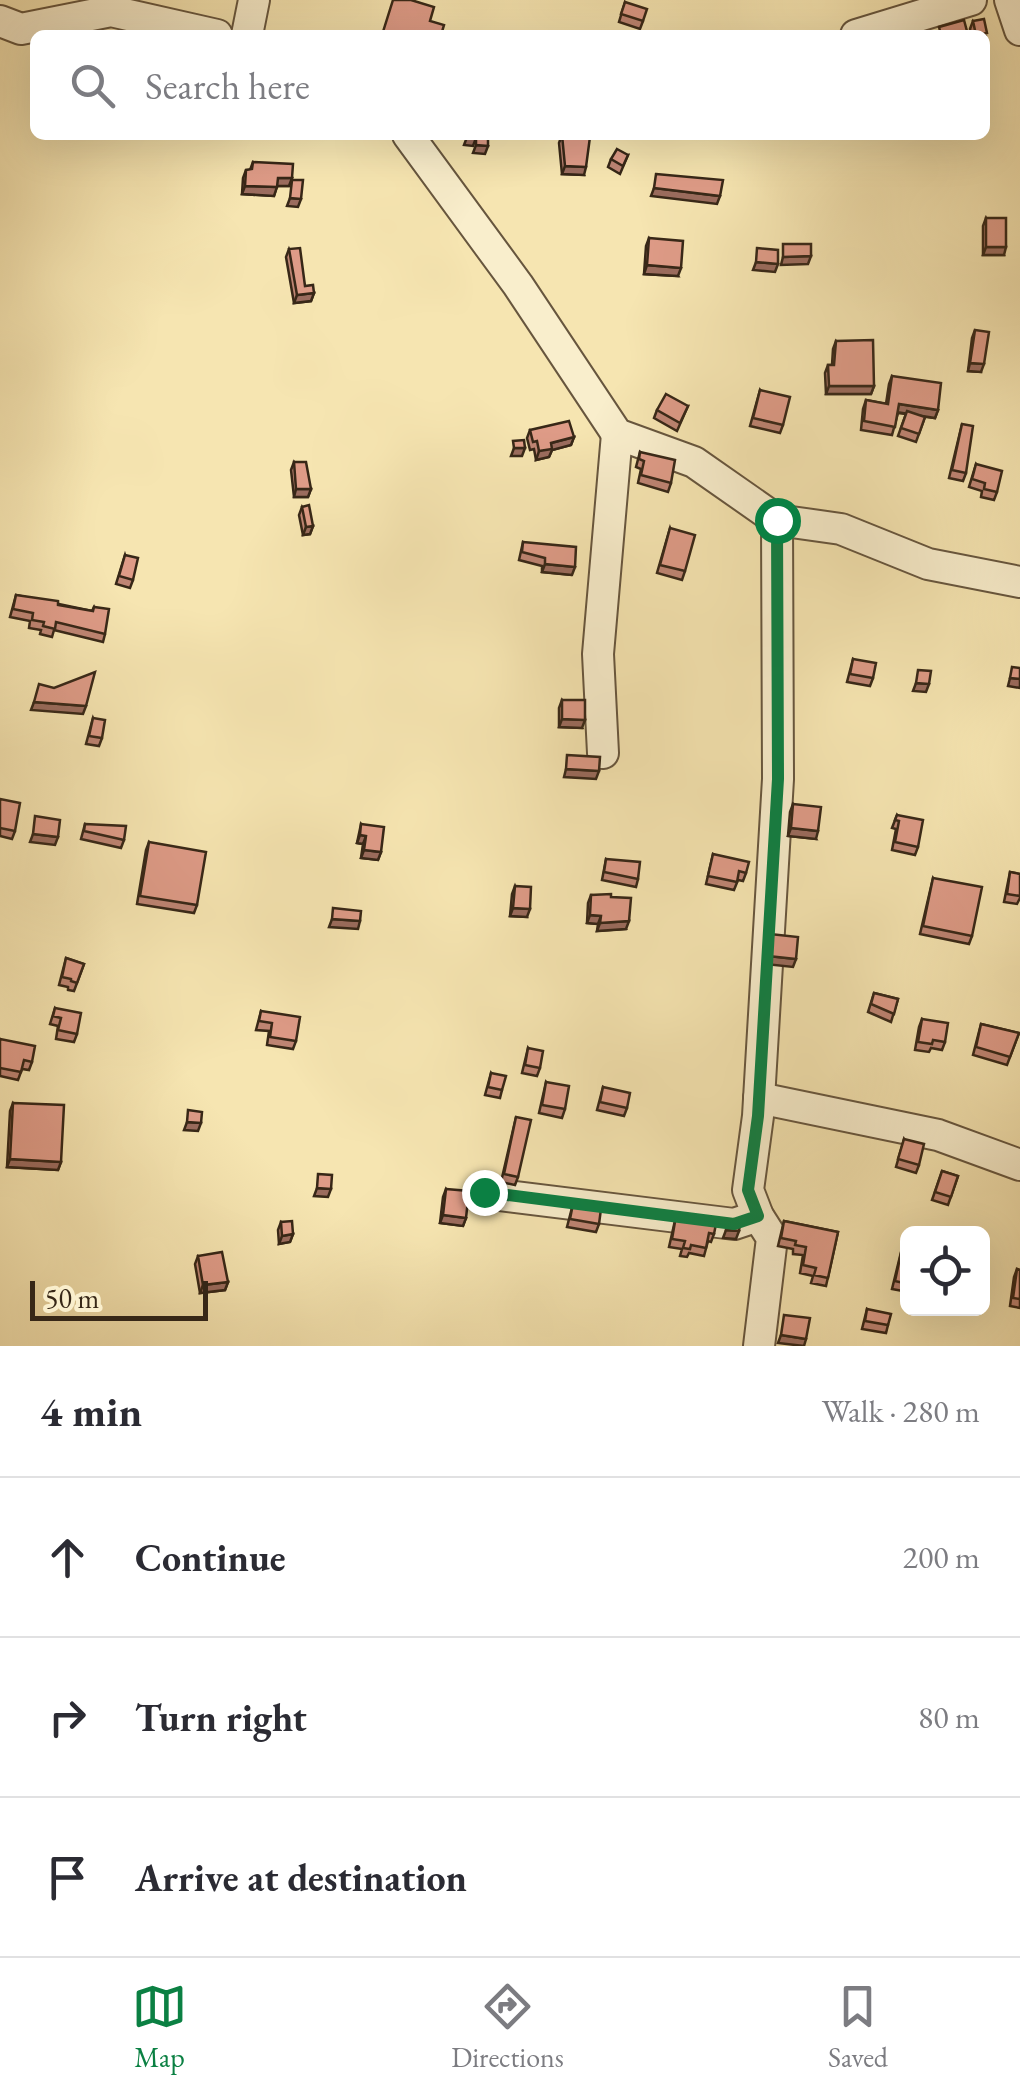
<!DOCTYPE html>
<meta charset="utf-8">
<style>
:root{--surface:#fff;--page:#f7f7f7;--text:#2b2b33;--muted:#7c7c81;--line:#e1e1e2;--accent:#0b8043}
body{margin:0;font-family:"EB Garamond",serif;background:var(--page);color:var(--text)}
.controls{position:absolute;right:30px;bottom:30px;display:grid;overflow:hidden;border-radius:15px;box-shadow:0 10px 40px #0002}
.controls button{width:90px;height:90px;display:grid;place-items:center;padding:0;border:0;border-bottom:2px solid var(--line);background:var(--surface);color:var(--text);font:50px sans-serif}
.scale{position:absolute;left:30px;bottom:25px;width:178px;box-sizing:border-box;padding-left:10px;border:5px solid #372717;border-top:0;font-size:28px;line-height:35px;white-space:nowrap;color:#372717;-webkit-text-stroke:8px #f9eecc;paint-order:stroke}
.stop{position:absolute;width:30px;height:30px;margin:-22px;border:8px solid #0b8043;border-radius:50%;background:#fff}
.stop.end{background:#0b8043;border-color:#fff;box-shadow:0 2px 10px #0008}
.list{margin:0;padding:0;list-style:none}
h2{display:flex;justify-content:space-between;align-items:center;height:130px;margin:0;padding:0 40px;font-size:42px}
h2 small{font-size:32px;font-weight:400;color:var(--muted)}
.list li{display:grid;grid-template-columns:65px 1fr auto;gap:30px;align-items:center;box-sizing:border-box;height:160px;padding:0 40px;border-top:2px solid var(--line)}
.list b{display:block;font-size:38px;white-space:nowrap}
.list em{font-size:32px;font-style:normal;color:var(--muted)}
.icon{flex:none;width:55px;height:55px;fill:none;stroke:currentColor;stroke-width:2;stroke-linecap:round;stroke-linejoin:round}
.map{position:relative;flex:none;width:1020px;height:1346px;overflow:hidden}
.search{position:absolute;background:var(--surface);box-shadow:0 10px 40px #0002;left:30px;right:30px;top:30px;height:110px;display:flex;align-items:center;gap:25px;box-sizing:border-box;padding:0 35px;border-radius:15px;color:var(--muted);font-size:38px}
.sheet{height:610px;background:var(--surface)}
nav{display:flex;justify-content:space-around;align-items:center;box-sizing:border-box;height:140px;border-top:2px solid var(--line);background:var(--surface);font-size:28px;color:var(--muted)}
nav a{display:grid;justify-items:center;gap:5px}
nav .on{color:var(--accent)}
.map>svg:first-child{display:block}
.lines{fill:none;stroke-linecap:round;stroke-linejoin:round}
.minor-casing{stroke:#67563e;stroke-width:34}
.minor{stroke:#f9eecc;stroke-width:30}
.wall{fill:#bf8574;stroke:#372717;stroke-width:2.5}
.shaded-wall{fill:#9b6c5e;stroke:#372717;stroke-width:2.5}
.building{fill:#de9b87;stroke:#372717;stroke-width:2.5}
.route{stroke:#0b8043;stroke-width:12}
</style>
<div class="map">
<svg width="1020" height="1346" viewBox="0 0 1020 1346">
<rect width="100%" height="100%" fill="#f6e5b1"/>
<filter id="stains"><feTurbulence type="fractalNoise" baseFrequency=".002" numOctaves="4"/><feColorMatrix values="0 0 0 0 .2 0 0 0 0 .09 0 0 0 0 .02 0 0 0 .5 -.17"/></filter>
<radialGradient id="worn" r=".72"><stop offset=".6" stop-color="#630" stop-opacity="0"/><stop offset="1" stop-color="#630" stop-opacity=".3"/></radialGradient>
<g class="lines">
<defs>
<g id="minor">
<path d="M 1010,0 L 1020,30"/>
<path d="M 0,21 L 21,29 L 111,11 L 217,35"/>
<path d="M 247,35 L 254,0"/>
<path d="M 856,35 L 971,0"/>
<path d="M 408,135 L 518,285 L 617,434 L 694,462 L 777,520 L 778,779 L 758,1116 L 748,1190 L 758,1216 L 772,1238 L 759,1346"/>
<path d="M 777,520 L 841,529 L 928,564 L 1020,582"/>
<path d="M 603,753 L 598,654 L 617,434"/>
<path d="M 759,1098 L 938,1135 L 1020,1165"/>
<path d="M 483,1193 L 734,1224 L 758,1216"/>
</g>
</defs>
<use href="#minor" class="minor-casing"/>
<use href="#minor" class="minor"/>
</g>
<g class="wall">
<path d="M 625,2 L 643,21 L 640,29 L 619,22 Z"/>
<path d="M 973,21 L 985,35 L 971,35 L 970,29 Z"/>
<path d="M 562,135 L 584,175 L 562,174 L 559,143 Z"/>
<path d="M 628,155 L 620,174 L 608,167 L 611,159 Z"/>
<path d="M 253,162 L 292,178 L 289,186 L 277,186 L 274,196 L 242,194 L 243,178 L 246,170 L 250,170 Z"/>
<path d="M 986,218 L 1004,255 L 983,255 L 983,226 Z"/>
<path d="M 649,238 L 678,276 L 644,274 L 646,246 Z"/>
<path d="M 289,249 L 305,286 L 314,293 L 311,301 L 294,303 L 286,257 Z"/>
<path d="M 975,330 L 981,372 L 968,371 L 972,338 Z"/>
<path d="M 836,341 L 874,386 L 871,394 L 826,394 L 825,373 L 828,365 L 832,365 L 833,349 Z"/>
<path d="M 892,376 L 938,410 L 935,418 L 921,416 L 925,417 L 916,442 L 898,436 L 906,414 L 898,413 L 892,435 L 861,430 L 863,409 L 866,400 L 886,404 L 889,384 Z"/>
<path d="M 760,390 L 783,425 L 780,433 L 750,426 Z"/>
<path d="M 688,406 L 677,431 L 654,418 L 657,410 Z"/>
<path d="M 962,424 L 966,473 L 963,481 L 949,478 Z"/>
<path d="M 530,430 L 574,437 L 571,445 L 552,450 L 549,457 L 536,460 L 534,449 L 530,450 L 527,438 Z"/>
<path d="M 640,452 L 671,483 L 668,492 L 638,483 L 641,469 L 636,467 Z"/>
<path d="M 294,462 L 311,489 L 308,497 L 294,497 L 291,470 Z"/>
<path d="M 976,464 L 997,492 L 994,500 L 981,497 L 982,491 L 969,487 Z"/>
<path d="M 302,507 L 313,526 L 310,534 L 303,535 L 299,515 Z"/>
<path d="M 670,528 L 685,571 L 682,580 L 657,573 Z"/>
<path d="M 523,542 L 572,575 L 542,572 L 542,566 L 519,560 Z"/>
<path d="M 125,555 L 133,580 L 130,588 L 116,584 Z"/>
<path d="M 16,595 L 92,611 L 94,607 L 105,634 L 103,642 L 54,630 L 52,637 L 40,634 L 41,630 L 29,628 L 30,621 L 10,617 Z"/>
<path d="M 853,659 L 873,678 L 870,686 L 847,682 Z"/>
<path d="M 562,700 L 582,728 L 559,727 L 559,708 Z"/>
<path d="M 93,718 L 102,738 L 99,746 L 86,744 Z"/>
<path d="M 0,799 L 15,831 L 12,839 L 0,836 Z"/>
<path d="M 793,804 L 816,839 L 788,836 L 790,812 Z"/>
<path d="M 897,815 L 918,847 L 915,855 L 892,850 L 896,829 L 892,828 Z"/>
<path d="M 85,824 L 124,840 L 121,848 L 81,839 Z"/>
<path d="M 361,824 L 381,852 L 378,860 L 361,858 L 363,844 L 357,843 Z"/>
<path d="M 149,842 L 197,905 L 194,913 L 137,904 L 146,850 Z"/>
<path d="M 713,854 L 746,873 L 743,881 L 738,880 L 734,890 L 706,884 Z"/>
<path d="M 606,859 L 638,879 L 636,887 L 602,880 Z"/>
<path d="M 1010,872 L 1020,874 L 1020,898 L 1017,904 L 1004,902 Z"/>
<path d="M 933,878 L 972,936 L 969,944 L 920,934 Z"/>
<path d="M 515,886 L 527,917 L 510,916 L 512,894 Z"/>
<path d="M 591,895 L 611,897 L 626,929 L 597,931 L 598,924 L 587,923 L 588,903 Z"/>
<path d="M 66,958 L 84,964 L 74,991 L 68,990 L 68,987 L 59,985 Z"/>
<path d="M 874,993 L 898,999 L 891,1022 L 868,1012 Z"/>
<path d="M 55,1008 L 77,1034 L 74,1042 L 56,1039 L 58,1026 L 50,1024 Z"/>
<path d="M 261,1011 L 296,1041 L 293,1049 L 267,1045 L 269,1031 L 256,1030 Z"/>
<path d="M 922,1019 L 945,1042 L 942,1050 L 931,1048 L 929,1052 L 915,1050 L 919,1027 Z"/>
<path d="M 981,1024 L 1019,1033 L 1007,1065 L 973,1055 Z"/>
<path d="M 0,1039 L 32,1062 L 29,1070 L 22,1069 L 18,1080 L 0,1076 Z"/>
<path d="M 528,1048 L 540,1068 L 537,1076 L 522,1073 Z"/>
<path d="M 491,1073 L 502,1090 L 500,1098 L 485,1095 Z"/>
<path d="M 546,1082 L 565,1109 L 562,1118 L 539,1113 Z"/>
<path d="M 603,1087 L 627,1108 L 624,1116 L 597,1110 Z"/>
<path d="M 13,1103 L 61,1162 L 58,1170 L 7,1167 L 10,1111 Z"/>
<path d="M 516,1117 L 518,1177 L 515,1185 L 501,1182 Z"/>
<path d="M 904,1139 L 919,1165 L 916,1173 L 896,1167 Z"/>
<path d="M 942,1171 L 958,1176 L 948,1205 L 932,1200 Z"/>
<path d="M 446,1189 L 466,1218 L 463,1226 L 440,1223 L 443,1197 Z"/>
<path d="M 573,1204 L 599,1224 L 596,1232 L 567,1227 Z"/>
<path d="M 676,1216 L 714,1234 L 711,1242 L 708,1241 L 704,1256 L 689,1253 L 687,1257 L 680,1256 L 682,1249 L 669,1247 Z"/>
<path d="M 784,1221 L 838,1232 L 826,1286 L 811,1283 L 813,1276 L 800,1273 L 803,1255 L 793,1254 L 793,1249 L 778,1246 Z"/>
<path d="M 281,1222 L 293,1234 L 290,1242 L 279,1244 L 278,1230 Z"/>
<path d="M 903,1244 L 908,1245 L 908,1292 L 892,1289 Z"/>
<path d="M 198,1256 L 228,1282 L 225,1290 L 200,1293 L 195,1264 Z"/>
<path d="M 1017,1269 L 1020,1270 L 1020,1308 L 1010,1306 L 1014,1277 Z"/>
<path d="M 867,1309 L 888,1325 L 886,1333 L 862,1329 Z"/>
</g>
<g class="shaded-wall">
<path d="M 467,137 L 476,138 L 473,146 L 464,145 Z"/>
<path d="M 476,145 L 488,146 L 485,154 L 473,153 Z"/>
<path d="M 565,166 L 586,167 L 584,175 L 562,174 Z"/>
<path d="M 278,178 L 292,178 L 289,186 L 275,186 Z"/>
<path d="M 245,186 L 277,187 L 274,196 L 242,194 Z"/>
<path d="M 654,188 L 720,196 L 717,204 L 651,196 Z"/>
<path d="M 290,198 L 301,199 L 298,207 L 287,206 Z"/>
<path d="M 986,247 L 1006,247 L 1004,255 L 983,255 Z"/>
<path d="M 811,256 L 808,264 L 781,265 L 783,257 Z"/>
<path d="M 756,262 L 778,264 L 775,272 L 753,270 Z"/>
<path d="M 647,265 L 681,268 L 678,276 L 644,274 Z"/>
<path d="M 314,293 L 311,301 L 294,303 L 297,295 Z"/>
<path d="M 970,363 L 984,364 L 981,372 L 968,371 Z"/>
<path d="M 829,386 L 874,386 L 871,394 L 826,394 Z"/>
<path d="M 899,404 L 938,410 L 935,418 L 896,412 Z"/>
<path d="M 574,437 L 571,445 L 552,450 L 549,457 L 536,460 L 539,451 L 551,443 Z"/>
<path d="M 514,448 L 525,448 L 522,456 L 511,456 Z"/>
<path d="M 296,489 L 311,489 L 308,497 L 294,497 Z"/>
<path d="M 313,526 L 310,534 L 303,535 L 306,527 Z"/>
<path d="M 545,564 L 575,567 L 572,575 L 542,572 Z"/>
<path d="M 1010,678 L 1020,679 L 1020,688 L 1008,686 Z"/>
<path d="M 916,683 L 929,684 L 926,692 L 913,691 Z"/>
<path d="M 34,702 L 86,706 L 83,714 L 31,710 Z"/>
<path d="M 562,719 L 585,720 L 582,728 L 559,727 Z"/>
<path d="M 566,769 L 599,771 L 596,779 L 564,777 Z"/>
<path d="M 791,828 L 818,831 L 816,839 L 788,836 Z"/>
<path d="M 33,834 L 58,837 L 55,845 L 30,842 Z"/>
<path d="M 360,835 L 366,836 L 363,844 L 357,843 Z"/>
<path d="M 364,850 L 381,852 L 378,860 L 361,858 Z"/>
<path d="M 513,908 L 530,909 L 527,917 L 510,916 Z"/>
<path d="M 590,915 L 601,916 L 598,924 L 587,923 Z"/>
<path d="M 332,919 L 360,921 L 358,929 L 329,927 Z"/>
<path d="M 629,921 L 626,929 L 597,931 L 600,923 Z"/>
<path d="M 768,956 L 796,959 L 793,967 L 765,964 Z"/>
<path d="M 187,1122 L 201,1123 L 198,1131 L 184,1130 Z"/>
<path d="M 10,1159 L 61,1162 L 58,1170 L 7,1167 Z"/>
<path d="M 317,1188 L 331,1189 L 328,1197 L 314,1196 Z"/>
<path d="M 443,1215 L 466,1218 L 463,1226 L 440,1223 Z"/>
<path d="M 726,1230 L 739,1231 L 736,1239 L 723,1238 Z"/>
<path d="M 293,1234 L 290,1242 L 279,1244 L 282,1236 Z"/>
<path d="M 228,1282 L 225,1290 L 200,1293 L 203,1285 Z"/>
<path d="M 781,1335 L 806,1339 L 804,1346 L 778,1343 Z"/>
</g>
<g class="building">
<path d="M 393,0 L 411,0 L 434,7 L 430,21 L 444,25 L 441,35 L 382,35 Z"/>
<path d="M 625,2 L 647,9 L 643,21 L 621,14 Z"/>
<path d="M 984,19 L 987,33 L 976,35 L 973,21 Z"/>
<path d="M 964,20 L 968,35 L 941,35 L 939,27 Z"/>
<path d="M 467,135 L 488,135 L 488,146 L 476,145 L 476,138 L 467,137 Z"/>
<path d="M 562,135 L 590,137 L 586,167 L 565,166 Z"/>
<path d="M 617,149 L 628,155 L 623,166 L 611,159 Z"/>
<path d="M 253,162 L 293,164 L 292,178 L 278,178 L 277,187 L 245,186 L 246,170 L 252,169 Z"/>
<path d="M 656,174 L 723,180 L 720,196 L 654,188 Z"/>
<path d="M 292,180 L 303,180 L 301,199 L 290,198 Z"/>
<rect x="986" y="218" width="20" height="29"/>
<path d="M 649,238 L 683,241 L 681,268 L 647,265 Z"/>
<path d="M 783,244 L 811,244 L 811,256 L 783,257 Z"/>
<path d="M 300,248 L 305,286 L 313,285 L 314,293 L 297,295 L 289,249 Z"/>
<path d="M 757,248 L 778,250 L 778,264 L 756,262 Z"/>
<path d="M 975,330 L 989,332 L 984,364 L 970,363 Z"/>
<path d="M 873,340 L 874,386 L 829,386 L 828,365 L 834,365 L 836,341 Z"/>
<path d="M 892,376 L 941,383 L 938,410 L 899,404 L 895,427 L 864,421 L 866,400 L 888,404 Z"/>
<path d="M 760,390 L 790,397 L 783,425 L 753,418 Z"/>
<path d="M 666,394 L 688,406 L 680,423 L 657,410 Z"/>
<path d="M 907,411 L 925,417 L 919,434 L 901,428 Z"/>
<path d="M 569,421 L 574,437 L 551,443 L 552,449 L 539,451 L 537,441 L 533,442 L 530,430 Z"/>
<path d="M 962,424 L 973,426 L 966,473 L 952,470 Z"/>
<path d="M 524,440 L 525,448 L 514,448 L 513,441 Z"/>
<path d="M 640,452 L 675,460 L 671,483 L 641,475 L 644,461 L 639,459 Z"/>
<path d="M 294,462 L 306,462 L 311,489 L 296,489 Z"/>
<path d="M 976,464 L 1002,471 L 997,492 L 984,489 L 985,483 L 972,479 Z"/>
<path d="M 309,505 L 313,526 L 306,527 L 302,507 Z"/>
<path d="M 670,528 L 695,535 L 685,571 L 660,565 Z"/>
<path d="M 523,542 L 576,547 L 575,567 L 545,564 L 545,558 L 522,552 Z"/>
<path d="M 125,555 L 138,558 L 133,580 L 119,576 Z"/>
<path d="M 16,595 L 58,601 L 58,605 L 93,611 L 94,607 L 109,609 L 105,634 L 56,622 L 55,629 L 43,626 L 44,622 L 32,620 L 33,613 L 13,609 Z"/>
<path d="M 853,659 L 876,663 L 873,678 L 850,674 Z"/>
<path d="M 1012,667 L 1020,668 L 1020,679 L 1010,678 Z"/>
<path d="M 918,670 L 931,671 L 929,684 L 916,683 Z"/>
<path d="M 95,672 L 86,706 L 34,702 L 39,684 L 54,688 Z"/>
<path d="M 562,700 L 585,700 L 585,720 L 562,719 Z"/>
<path d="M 93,718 L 105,720 L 102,738 L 89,736 Z"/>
<path d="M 567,755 L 600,757 L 599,771 L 566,769 Z"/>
<path d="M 0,799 L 20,803 L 15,831 L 0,828 Z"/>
<path d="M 793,804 L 821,807 L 818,831 L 791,828 Z"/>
<path d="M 897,815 L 923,820 L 918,847 L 895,842 L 899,821 L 895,820 Z"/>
<path d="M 35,816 L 60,820 L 58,837 L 33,834 Z"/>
<path d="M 85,824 L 126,826 L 124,840 L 84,831 Z"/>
<path d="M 361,824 L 384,827 L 381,852 L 364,850 L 366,836 L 360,835 Z"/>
<path d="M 149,842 L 206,852 L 197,905 L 140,896 Z"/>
<path d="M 713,854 L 749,862 L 746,873 L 739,871 L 737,882 L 708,876 Z"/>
<path d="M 606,859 L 640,862 L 638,879 L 604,872 Z"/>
<path d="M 1010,872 L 1020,874 L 1020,896 L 1007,894 Z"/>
<path d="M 933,878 L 982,887 L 972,936 L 923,926 Z"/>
<path d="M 515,886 L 531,887 L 530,909 L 513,908 Z"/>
<path d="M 611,894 L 611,897 L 631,898 L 629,921 L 600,923 L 601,916 L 590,915 L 591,895 Z"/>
<path d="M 333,908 L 361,911 L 360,921 L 332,919 Z"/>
<path d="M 770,934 L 798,937 L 796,959 L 768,956 Z"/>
<path d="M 66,958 L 84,964 L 77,983 L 71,981 L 71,979 L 62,977 Z"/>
<path d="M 874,993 L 898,999 L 894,1014 L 871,1004 Z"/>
<path d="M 55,1008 L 81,1013 L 77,1034 L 58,1030 L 61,1018 L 53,1016 Z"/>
<path d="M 261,1011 L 300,1017 L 296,1041 L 270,1037 L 272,1023 L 259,1021 Z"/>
<path d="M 922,1019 L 948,1023 L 945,1042 L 933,1040 L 932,1044 L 918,1042 Z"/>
<path d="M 981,1024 L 1019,1033 L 1010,1057 L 976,1047 Z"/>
<path d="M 0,1039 L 35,1046 L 32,1062 L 24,1060 L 21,1072 L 0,1068 Z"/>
<path d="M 528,1048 L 543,1051 L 540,1068 L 525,1065 Z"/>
<path d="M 491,1073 L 506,1076 L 502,1090 L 488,1087 Z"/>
<path d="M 546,1082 L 569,1086 L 565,1109 L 542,1105 Z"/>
<path d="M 603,1087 L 630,1093 L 627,1108 L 600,1102 Z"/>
<path d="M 13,1103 L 64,1105 L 61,1162 L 10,1159 Z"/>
<path d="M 188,1110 L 202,1112 L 201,1123 L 187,1122 Z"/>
<path d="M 516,1117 L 531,1120 L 518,1177 L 504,1174 Z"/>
<path d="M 904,1139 L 924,1144 L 919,1165 L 898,1159 Z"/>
<path d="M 942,1171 L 958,1176 L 951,1197 L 935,1192 Z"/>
<path d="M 318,1174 L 332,1175 L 331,1189 L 317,1188 Z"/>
<path d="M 446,1189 L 469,1191 L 466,1218 L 443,1215 Z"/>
<path d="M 573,1204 L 601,1209 L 599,1224 L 570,1219 Z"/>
<path d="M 676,1216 L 716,1224 L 714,1234 L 709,1233 L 706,1248 L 691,1245 L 690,1249 L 683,1248 L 685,1241 L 672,1239 Z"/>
<path d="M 292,1221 L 293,1234 L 282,1236 L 281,1222 Z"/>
<path d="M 784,1221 L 838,1232 L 828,1278 L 814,1275 L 816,1268 L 803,1265 L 806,1247 L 795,1245 L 796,1241 L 781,1238 Z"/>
<path d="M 727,1222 L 740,1224 L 739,1231 L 726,1230 Z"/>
<path d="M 903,1244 L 908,1245 L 908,1284 L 895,1281 Z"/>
<path d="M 222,1252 L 228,1282 L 203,1285 L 198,1256 Z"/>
<path d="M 1017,1269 L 1020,1270 L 1020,1299 L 1013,1298 Z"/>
<path d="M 867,1309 L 891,1314 L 888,1325 L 865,1321 Z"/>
<path d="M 784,1315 L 810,1318 L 806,1339 L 781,1335 Z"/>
</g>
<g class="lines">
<path class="route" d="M 484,1192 L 734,1224 L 758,1216 L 748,1190 L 758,1116 L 778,779 L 777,520"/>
</g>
<rect width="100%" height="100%" filter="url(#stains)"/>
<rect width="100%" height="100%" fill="url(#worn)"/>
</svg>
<div class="controls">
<button><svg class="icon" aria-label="locate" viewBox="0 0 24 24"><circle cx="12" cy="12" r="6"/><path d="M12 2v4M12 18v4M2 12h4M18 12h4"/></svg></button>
</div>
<div class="scale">50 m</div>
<div class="stop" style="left:777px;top:520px"></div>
<div class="stop end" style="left:484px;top:1192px"></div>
<div class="search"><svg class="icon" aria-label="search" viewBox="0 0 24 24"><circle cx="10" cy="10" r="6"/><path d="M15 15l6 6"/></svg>Search here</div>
</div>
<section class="sheet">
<h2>4 min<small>Walk · 280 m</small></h2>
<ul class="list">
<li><svg class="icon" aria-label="ahead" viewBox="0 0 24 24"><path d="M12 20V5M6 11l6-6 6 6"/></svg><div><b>Continue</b></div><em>200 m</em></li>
<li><svg class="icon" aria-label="right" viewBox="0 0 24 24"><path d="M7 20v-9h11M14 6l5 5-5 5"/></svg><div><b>Turn right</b></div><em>80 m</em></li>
<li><svg class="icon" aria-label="arrive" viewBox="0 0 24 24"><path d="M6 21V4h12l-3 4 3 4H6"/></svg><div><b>Arrive at destination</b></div></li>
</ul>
</section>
<nav>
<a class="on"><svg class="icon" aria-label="map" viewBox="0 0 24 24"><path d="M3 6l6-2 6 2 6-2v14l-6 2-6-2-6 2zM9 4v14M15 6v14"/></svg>Map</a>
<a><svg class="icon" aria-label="directions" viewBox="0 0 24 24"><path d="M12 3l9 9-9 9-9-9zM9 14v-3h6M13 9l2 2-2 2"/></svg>Directions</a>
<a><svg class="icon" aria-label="saved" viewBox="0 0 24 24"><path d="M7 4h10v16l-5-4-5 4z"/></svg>Saved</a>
</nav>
